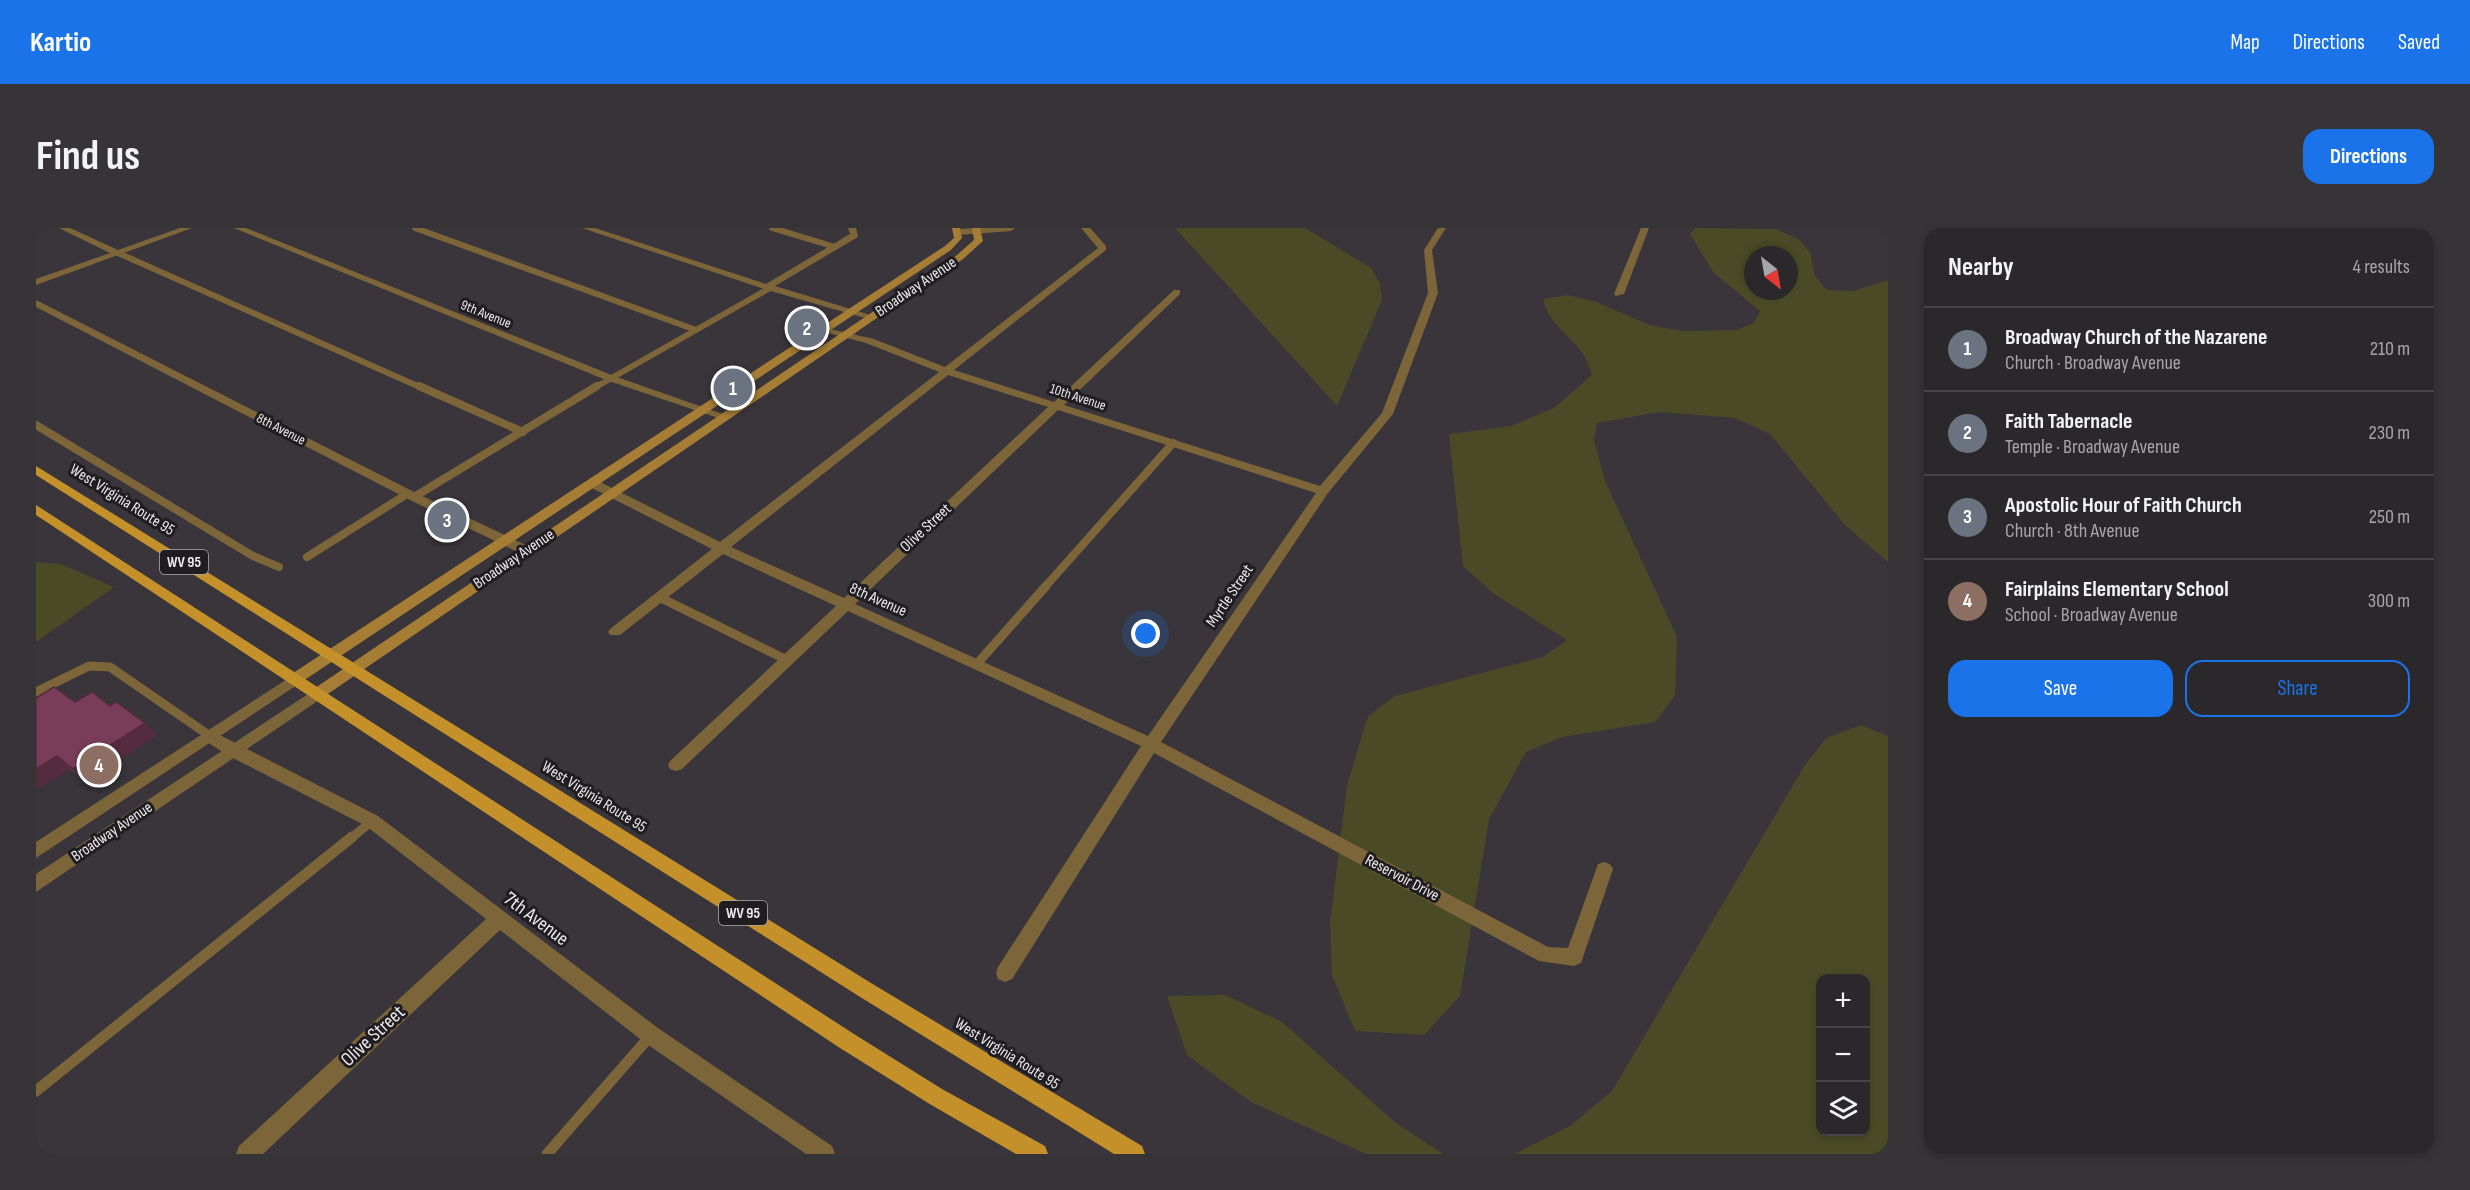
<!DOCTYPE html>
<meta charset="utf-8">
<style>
:root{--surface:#2b282c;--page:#373438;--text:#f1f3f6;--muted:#a6a6a9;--line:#474448;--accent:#1a73e8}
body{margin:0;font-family:"Sofia Sans Condensed",sans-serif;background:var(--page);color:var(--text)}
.controls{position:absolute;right:18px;bottom:18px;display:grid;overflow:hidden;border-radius:12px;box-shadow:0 3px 9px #0003}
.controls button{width:54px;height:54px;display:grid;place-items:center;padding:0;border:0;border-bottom:2px solid var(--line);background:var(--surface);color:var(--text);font:30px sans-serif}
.compass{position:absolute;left:1708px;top:18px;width:54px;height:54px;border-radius:50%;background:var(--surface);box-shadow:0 3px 9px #0003;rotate:149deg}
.you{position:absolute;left:1110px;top:406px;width:21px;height:21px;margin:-15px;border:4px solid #fff;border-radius:50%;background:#1a73e8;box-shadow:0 0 0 9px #1a73e833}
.badge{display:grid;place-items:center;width:39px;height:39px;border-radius:50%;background:var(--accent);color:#fff;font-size:20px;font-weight:700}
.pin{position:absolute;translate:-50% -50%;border:3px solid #fff;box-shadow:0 2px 6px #0006}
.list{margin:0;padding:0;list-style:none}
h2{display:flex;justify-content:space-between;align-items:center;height:78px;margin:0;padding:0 24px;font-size:26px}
h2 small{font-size:20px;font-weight:400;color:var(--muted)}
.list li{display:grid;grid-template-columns:39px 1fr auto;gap:18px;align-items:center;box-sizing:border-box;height:84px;padding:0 24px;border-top:2px solid var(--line)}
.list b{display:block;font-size:22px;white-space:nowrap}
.list p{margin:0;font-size:20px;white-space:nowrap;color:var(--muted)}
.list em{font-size:20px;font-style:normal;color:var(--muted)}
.actions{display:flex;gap:12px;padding:18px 24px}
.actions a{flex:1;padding:14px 0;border:2px solid var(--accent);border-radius:18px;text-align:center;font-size:21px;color:var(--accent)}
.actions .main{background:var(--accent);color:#fff}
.icon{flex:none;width:33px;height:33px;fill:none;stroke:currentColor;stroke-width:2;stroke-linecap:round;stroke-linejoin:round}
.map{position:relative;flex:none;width:1852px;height:926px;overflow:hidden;border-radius:18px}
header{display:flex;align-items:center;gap:36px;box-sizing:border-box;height:84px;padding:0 30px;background:var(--accent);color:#fff}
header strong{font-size:28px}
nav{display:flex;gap:33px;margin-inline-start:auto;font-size:21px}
.intro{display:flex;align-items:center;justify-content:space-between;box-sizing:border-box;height:144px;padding:0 36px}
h1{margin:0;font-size:42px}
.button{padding:15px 27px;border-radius:18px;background:var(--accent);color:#fff;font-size:21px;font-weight:700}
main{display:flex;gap:36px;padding:0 36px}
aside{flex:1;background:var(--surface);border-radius:18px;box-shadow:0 3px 9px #0003}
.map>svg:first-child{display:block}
.green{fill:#4a4b26;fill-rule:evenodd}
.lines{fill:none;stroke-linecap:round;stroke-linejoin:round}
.service-far3{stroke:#7d653a;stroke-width:6}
.service-far2{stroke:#7d653a;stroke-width:8}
.service-far1{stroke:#7d653a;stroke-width:9}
.service{stroke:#7d653a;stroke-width:11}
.minor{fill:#7d653a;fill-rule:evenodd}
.tertiary{fill:#7d653a;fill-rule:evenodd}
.secondary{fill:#a57d34;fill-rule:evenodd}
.primary{fill:#c3902a;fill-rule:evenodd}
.wall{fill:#68344d}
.shaded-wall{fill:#552b3f}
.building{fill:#793d5a;stroke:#552b3f;stroke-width:1.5}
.labels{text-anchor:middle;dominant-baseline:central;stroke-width:6;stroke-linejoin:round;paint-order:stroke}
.far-street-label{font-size:14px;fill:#ece9ed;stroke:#1f1d20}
.shield{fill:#1f1d20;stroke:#aeacb0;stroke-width:1.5}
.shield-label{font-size:15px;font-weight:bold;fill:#ece9ed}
.street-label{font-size:16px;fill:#ece9ed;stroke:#1f1d20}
.near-street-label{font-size:20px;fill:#ece9ed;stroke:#1f1d20}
</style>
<header>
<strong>Kartio</strong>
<nav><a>Map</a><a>Directions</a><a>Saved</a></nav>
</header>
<div class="intro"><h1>Find us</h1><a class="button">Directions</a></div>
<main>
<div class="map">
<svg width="1852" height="926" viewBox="0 0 1852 926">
<rect width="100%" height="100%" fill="#39353b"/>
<g class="green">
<path d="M 1139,0 L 1269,0 L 1335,40 L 1344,56 L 1346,72 L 1301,178 Z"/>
<path d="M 1659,0 L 1740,1 L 1762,11 L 1774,24 L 1779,48 L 1791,62 L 1818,63 L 1852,52 L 1852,334 L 1809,297 L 1734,206 L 1699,190 L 1623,184 L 1561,195 L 1558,212 L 1569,253 L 1641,409 L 1639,468 L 1619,494 L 1526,509 L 1490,524 L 1453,591 L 1424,768 L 1388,807 L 1319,803 L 1296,747 L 1294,695 L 1311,557 L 1332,488 L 1359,468 L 1507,429 L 1531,412 L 1457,365 L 1427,338 L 1413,206 L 1475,198 L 1518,180 L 1556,147 C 1548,112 1514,103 1507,71 L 1532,67 L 1560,74 L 1614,97 L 1646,103 L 1700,102 L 1718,95 L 1724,83 L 1677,44 L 1654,6 ZM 1717,27 L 1753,27 L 1753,63 L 1717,63 Z"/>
<path d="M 0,334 L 25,336 L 78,359 L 0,414 Z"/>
<path d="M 1825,497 L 1852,508 L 1852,926 L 1478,926 L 1534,898 L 1576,863 L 1769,537 L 1790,510 ZM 1784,750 L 1830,750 L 1830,904 L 1784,904 Z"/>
<path d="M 1189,767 L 1246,794 L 1360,895 L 1407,926 L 1330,926 L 1215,874 L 1151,827 L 1131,768 Z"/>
</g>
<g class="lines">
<g class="service-far3">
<path d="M 379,0 L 660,102"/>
<path d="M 736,0 L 799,19"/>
<path d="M 82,25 L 386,160"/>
<path d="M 558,160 L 734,60"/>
</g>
<g class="service-far2">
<path d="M 383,158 L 487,204"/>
<path d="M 0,197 L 217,328 L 243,339"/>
<path d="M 378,269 L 561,158"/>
<path d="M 271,329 L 371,266"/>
<path d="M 1009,359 L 1137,215"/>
</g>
<g class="service-far1">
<path d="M 623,369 L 751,432"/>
<path d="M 940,437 L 1010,358"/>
<path d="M 0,464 L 53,438 L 74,439 L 174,508"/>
<path d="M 314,611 L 336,593"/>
</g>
<g class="service">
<path d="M 0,863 L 316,609"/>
<path d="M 511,926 L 615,807"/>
</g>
<g class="minor">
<path d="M 23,0 L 34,0 L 82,22 L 144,0 L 156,0 L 0,57 L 0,51 L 74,25 Z"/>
<path d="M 198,0 L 210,0 L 578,148 L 695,189 L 689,192 L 685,191 L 570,152 Z"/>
<path d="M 546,0 L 559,0 L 730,56 L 814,6 L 812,0 L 820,0 L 822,9 L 739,58 L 841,89 L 836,92 L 731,62 Z"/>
<path d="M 941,0 L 979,0 L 975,3 L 922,7 L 918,4 L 922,1 Z"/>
<path d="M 1045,0 L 1054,0 L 1070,18 L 1070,22 L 918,142 L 1018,174 L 1138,62 L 1144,62 L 1144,66 L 1028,177 L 1284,258 L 1346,185 L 1392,65 L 1388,22 L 1402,0 L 1410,0 L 1396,22 L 1402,65 L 1357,186 L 1292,265 L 1125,514 L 1512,719 L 1532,720 L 1562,636 L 1568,634 L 1574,636 L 1577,641 L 1545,735 L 1538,738 L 1503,733 L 1118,525 L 976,751 L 969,754 L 962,751 L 960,745 L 962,739 L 1105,518 L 812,383 L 646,541 L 640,543 L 634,541 L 632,537 L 634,533 L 800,378 L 687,326 L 584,407 L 574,407 L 572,404 L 574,401 L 676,321 L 552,258 L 552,252 L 560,252 L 684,314 L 903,144 L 830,115 L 785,103 L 785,99 L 838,111 L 909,139 L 1062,20 ZM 912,147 L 1012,179 L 808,370 L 695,319 ZM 1022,182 L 1280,265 L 1112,508 L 819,376 Z"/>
<path d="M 1605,0 L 1613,0 L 1588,66 L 1580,68 L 1578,66 Z"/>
<path d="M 0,72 L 382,266 L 496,320 L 498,323 L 496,326 L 486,326 L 374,272 L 0,79 Z"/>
<path d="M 174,502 L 342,588 L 622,800 L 796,918 L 799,926 L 770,926 L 608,814 L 464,702 L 227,926 L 200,926 L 203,918 L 450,691 L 330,598 L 191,527 L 168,512 L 166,508 L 168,504 Z"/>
</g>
<g class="tertiary">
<path d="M 259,446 L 264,447 L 266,451 L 264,455 L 0,630 L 0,614 Z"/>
<path d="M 281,460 L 286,462 L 289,466 L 286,470 L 0,664 L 0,646 Z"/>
</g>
<g class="secondary">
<path d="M 916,0 L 924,0 L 926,10 L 915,22 L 264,455 L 254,455 L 252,451 L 254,447 L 909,18 L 918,10 Z"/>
<path d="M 936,0 L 944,0 L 947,13 L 927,31 L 286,470 L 276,470 L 273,466 L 276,462 L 921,27 L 938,12 Z"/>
</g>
<g class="primary">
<path d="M 0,238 L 835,755 L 1106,918 L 1109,926 L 1078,926 L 821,767 L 0,247 Z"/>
<path d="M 0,277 L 818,806 L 906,861 L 1009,918 L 1012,926 L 980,926 L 892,875 L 804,820 L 0,287 Z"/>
</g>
</g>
<path class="wall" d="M 39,474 L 74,478 L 109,495 L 121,507 L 50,553 L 34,541 L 0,562 Z"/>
<g class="shaded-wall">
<path d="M 109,495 L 121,507 L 50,553 L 37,541 Z"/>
<path d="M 21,528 L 34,541 L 0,562 L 0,541 Z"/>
</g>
<path class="building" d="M 18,459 L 39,474 L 56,464 L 74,478 L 80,474 L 109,495 L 37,541 L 21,528 L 0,541 L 0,470 Z"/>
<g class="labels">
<g class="far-street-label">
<text transform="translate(450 86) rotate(22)">9th Avenue</text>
<text transform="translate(1042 169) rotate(18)">10th Avenue</text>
<text transform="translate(245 201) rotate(27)">8th Avenue</text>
</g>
<g class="shield">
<rect x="124" y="322" width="48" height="24" rx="4.5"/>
<rect x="683" y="673" width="48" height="24" rx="4.5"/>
</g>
<g class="shield-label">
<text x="148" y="334">WV 95</text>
<text x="707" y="685">WV 95</text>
</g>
<g class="street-label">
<text transform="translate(880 59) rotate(-34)">Broadway Avenue</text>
<text transform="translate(86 272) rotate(32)">West Virginia Route 95</text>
<text transform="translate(890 300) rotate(-43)">Olive Street</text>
<text transform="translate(478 331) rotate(-34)">Broadway Avenue</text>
<text transform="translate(1194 368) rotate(-56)">Myrtle Street</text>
<text transform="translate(842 372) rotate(24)">8th Avenue</text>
<text transform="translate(558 569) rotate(32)">West Virginia Route 95</text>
<text transform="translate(76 604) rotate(-34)">Broadway Avenue</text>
<text transform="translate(1366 650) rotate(28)">Reservoir Drive</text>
<text transform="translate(971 826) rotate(32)">West Virginia Route 95</text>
</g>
<g class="near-street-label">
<text transform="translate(500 691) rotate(37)">7th Avenue</text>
<text transform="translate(337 808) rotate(-43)">Olive Street</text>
</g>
</g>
</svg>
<div class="controls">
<button>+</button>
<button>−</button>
<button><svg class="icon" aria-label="layers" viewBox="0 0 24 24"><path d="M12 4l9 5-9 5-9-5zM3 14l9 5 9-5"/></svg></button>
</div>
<svg class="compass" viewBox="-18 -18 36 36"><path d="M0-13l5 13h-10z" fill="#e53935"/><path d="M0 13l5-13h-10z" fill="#a6a6a9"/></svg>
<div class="you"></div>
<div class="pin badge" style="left:697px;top:160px;background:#6b7280">1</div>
<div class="pin badge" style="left:771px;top:100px;background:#6b7280">2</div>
<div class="pin badge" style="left:411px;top:292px;background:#6b7280">3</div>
<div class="pin badge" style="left:63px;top:537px;background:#8d6e63">4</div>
</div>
<aside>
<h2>Nearby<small>4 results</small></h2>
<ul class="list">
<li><span class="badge" style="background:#6b7280">1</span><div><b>Broadway Church of the Nazarene</b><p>Church · Broadway Avenue</p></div><em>210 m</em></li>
<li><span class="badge" style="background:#6b7280">2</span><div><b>Faith Tabernacle</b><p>Temple · Broadway Avenue</p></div><em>230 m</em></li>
<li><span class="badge" style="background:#6b7280">3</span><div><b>Apostolic Hour of Faith Church</b><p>Church · 8th Avenue</p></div><em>250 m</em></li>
<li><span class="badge" style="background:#8d6e63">4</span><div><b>Fairplains Elementary School</b><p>School · Broadway Avenue</p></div><em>300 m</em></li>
</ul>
<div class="actions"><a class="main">Save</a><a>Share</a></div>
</aside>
</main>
